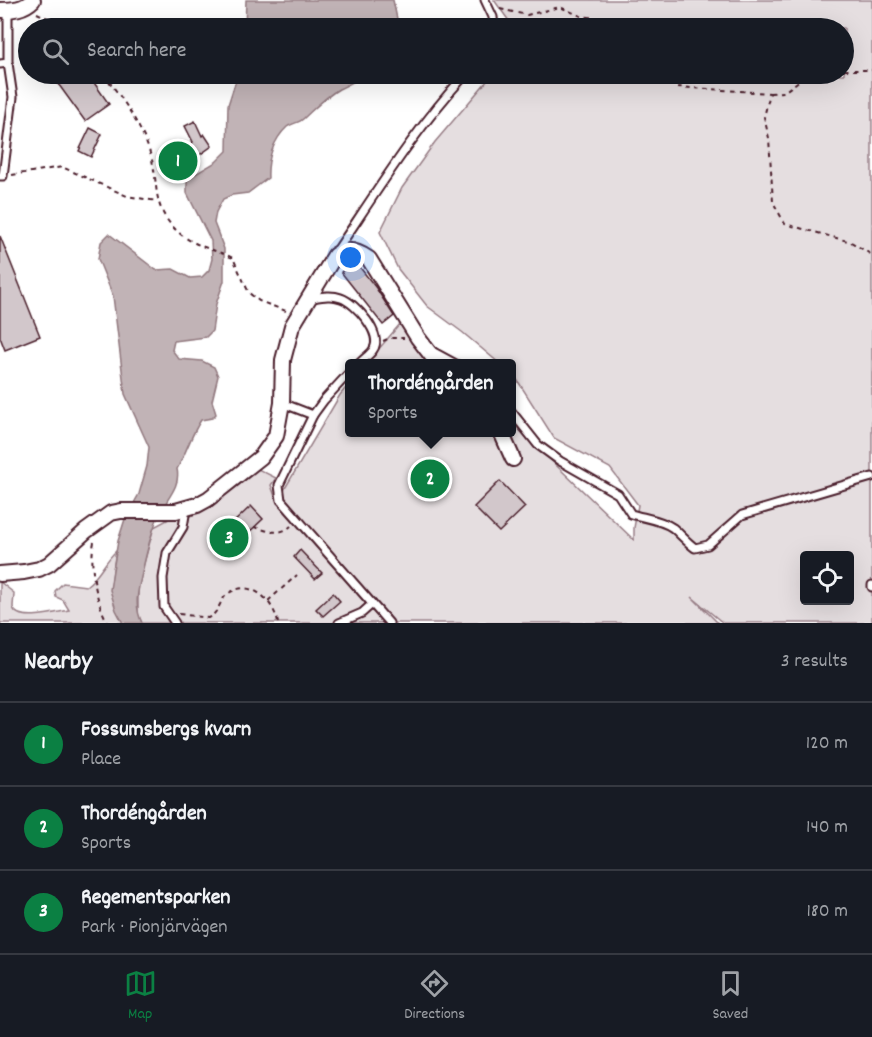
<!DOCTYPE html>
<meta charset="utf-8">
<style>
:root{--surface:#171b24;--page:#20242c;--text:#f1f3f6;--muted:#9ea1a6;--line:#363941;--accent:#0b8043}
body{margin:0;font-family:Dekko,sans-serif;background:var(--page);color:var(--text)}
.controls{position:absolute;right:18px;bottom:18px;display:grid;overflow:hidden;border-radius:6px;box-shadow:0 6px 24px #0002}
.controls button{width:54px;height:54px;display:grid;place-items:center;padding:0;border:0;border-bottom:2px solid var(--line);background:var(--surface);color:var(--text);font:30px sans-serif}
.you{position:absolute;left:351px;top:258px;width:21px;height:21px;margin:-15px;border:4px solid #fff;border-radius:50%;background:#1a73e8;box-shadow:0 0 0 9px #1a73e833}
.badge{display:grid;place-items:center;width:39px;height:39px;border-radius:50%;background:var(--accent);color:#fff;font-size:20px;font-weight:700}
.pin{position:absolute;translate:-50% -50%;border:3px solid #fff;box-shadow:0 2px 6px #0006}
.popup{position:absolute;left:345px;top:359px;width:171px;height:78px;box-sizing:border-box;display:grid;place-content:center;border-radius:6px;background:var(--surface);filter:drop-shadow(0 2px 4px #0005);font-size:20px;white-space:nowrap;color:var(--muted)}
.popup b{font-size:22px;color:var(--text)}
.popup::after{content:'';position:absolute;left:50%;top:100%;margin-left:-12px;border:12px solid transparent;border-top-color:var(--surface)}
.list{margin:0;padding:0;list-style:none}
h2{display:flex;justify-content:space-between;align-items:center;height:78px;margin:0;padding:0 24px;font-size:26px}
h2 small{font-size:20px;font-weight:400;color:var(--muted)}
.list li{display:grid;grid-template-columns:39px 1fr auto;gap:18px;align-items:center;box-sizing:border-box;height:84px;padding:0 24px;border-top:2px solid var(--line)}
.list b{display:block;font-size:22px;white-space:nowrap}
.list p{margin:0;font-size:20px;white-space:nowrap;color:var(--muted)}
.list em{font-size:20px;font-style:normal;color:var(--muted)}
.icon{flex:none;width:33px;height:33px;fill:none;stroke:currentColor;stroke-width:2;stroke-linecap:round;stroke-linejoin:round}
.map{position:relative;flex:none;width:872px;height:623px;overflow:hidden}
.search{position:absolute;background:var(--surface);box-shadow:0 6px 24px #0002;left:18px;right:18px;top:18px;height:66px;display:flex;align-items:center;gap:15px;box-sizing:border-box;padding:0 21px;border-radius:33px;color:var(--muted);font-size:22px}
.sheet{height:330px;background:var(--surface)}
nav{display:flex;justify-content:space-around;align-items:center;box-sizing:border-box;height:84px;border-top:2px solid var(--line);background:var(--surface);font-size:16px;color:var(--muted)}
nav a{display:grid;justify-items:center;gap:3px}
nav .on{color:var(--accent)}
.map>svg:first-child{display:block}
.green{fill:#e5dee0;stroke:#987e86;stroke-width:1.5;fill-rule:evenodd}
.water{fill:#c1b3b6;stroke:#91787e;stroke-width:1.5}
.building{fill:#d2c7cb;stroke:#4a1f2b;stroke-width:1.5}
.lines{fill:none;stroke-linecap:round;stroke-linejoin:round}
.service-casing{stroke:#4a1f2b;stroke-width:11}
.minor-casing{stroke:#4a1f2b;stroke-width:18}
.path{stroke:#4a1f2b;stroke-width:2;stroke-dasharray:4.5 4.5;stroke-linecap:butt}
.service{stroke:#fff;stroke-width:7}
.minor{stroke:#fff;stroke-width:14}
</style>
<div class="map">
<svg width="872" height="623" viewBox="0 0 872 623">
<rect width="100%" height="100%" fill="#fff"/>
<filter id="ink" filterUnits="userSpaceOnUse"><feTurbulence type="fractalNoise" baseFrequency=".0167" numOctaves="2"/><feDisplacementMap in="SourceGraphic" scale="12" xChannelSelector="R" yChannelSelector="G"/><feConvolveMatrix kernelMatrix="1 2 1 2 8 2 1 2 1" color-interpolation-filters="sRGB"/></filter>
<g filter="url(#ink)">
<g class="green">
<path d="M 494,0 L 872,0 L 872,623 L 723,623 L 692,597 L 718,623 L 142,623 L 138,614 L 138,585 L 154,527 L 242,480 L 258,469 L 276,478 L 271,485 L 277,502 L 340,395 L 349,384 L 349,432 L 511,432 L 511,422 L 634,540 L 634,528 L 638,505 L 610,468 L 554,438 L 516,378 L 511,374 L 511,364 L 499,363 L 462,332 L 427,306 L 398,269 L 380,232 L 402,188 L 435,142 L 493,74 L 844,74 L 844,28 L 514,28 ZM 804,556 L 850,556 L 850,600 L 804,600 Z"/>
<path d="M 400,324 L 445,363 L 366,364 Z"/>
<path d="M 116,551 C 111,582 107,593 123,623 L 0,623 L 0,582 L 14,593 C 14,598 13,603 13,607 C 16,623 55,613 69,610 L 63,600 L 56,597 L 55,591 L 63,583 L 86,586 C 100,576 104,562 116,551 Z"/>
</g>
<g class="water">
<path d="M 246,0 L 393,0 L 399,28 L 245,28 Z"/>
<path d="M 238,74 L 367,74 C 358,80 349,84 339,89 C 325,97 315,108 303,119 C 299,123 292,123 287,127 C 273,140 267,160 268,178 L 248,193 L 232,195 L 223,199 L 216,212 L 214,223 L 224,249 L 224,281 L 216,304 L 212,331 L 206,337 L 174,341 L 172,350 L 179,359 L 202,361 L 214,367 L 218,376 L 212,401 L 216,414 L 212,418 L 201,420 C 191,435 186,453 177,469 C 181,487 166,499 159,515 C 151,531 148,548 144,564 C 140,585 132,602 142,623 L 123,623 L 116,610 L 110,590 L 113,570 L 118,541 L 125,519 L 139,494 L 147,466 L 149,447 L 125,394 L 113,296 L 98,259 L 101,242 L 109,234 L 156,270 L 173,269 L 190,278 L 202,277 L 209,270 L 212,259 L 211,241 L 187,193 L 187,179 L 216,162 L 227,151 L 228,105 Z"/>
</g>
<g class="building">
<path d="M 51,74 L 88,74 L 109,104 L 85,121 Z"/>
<path d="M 195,121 L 202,136 L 204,134 L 212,146 L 180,169 L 182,172 L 170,181 L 159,164 L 193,142 L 185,126 Z"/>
<path d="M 90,128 L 102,134 L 91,157 L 79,151 Z"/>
<path d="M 0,236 L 40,336 L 5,350 L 0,337 Z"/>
<path d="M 355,261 L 376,288 L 394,316 L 383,325 L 341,272 Z"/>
<path d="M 500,481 L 525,507 L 499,532 L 474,507 Z"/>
<path d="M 251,506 L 263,519 L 227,553 L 215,540 Z"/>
<path d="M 300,550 L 322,573 L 315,579 L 294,557 Z"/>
<path d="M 333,593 L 340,601 L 323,616 L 316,609 Z"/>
</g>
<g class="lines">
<defs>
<g id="service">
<path d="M 485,0 L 493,17 L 494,28"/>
<path d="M 0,64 L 8,63 L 8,10"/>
<path d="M 0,176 L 3,176 L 13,97 L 8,63"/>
<path d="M 336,252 C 377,191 416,128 466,74"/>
<path d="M 308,299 C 320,297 330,294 341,298 C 356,303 384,335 373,350 C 370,355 363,359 359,364"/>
<path d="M 432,351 L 456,364"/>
<path d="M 349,373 L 324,400 L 313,415 L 279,485 L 281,500 L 389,623"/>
<path d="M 282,403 L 313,415"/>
<path d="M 511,411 L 538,445 L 560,461 L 618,494 L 631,514 C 644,518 662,520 673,528 C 680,534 687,542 695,548 L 708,545 L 742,515 L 872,477"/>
<path d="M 872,585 L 872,587"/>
<path d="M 175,623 L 164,607 L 163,578 L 167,553 L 183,527 L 186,509"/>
<path d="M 339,623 L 362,613 L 372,604"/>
</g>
<g id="minor">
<path d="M 0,10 C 13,10 24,9 33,0"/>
<path d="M 501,432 L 513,459"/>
<path d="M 0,574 L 24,572 L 39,569 L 49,564 L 86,531 L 111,513 L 121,511 L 176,511 L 197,505 L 208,499 L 261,457 L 276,436 L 282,403 L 283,360 L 292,326 L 335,255 C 347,247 358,251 369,259 L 418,338 L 438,364"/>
</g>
</defs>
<use href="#service" class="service-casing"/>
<use href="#minor" class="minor-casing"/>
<g class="path">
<path d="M 500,9 L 527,15 L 560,7 L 581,16 L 604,19 L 622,28"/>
<path d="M 37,13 L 56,22 L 63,28"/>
<path d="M 844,70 L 872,70"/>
<path d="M 103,74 C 120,94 142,127 150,153 C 160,183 150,205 176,230 C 192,246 214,249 233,258 L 249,293 L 259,301 L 286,311"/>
<path d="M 665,74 L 669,80 L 677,87 L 770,93 L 764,117 L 769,138 L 773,202 L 785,224 L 851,242 L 872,255"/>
<path d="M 770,93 L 784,92 L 808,74"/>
<path d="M 12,175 L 62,167 L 127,196 L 157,201"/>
<path d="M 383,341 L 390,338 L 404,338"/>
<path d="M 254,527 C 268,531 280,536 291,526"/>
<path d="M 94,542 C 89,565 96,603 108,623"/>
<path d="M 268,601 L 297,575"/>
<path d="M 179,614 L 208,618 C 220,613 219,599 229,593 C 252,578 274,602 278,623"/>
</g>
<use href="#service" class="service"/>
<use href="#minor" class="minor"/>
</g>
</g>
</svg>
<div class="controls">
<button><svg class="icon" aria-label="locate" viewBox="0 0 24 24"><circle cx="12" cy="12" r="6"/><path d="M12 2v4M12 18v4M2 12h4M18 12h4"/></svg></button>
</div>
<div class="you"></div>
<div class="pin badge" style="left:178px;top:161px">1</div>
<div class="pin badge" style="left:430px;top:479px">2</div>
<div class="popup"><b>Thordéngården</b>Sports</div>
<div class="pin badge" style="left:229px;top:538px">3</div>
<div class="search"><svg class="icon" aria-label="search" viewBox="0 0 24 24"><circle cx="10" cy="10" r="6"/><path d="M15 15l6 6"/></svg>Search here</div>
</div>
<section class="sheet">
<h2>Nearby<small>3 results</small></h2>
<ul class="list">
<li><span class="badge">1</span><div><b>Fossumsbergs kvarn</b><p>Place</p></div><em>120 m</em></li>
<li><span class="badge">2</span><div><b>Thordéngården</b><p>Sports</p></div><em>140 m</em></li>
<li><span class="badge">3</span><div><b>Regementsparken</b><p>Park · Pionjärvägen</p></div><em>180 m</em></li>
</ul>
</section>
<nav>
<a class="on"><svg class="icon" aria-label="map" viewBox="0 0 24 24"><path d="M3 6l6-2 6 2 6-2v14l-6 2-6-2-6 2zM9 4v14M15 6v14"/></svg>Map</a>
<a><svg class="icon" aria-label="directions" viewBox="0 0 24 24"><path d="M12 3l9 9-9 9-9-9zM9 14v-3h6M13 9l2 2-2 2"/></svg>Directions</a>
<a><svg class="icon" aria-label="saved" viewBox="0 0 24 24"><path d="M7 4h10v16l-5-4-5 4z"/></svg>Saved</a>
</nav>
